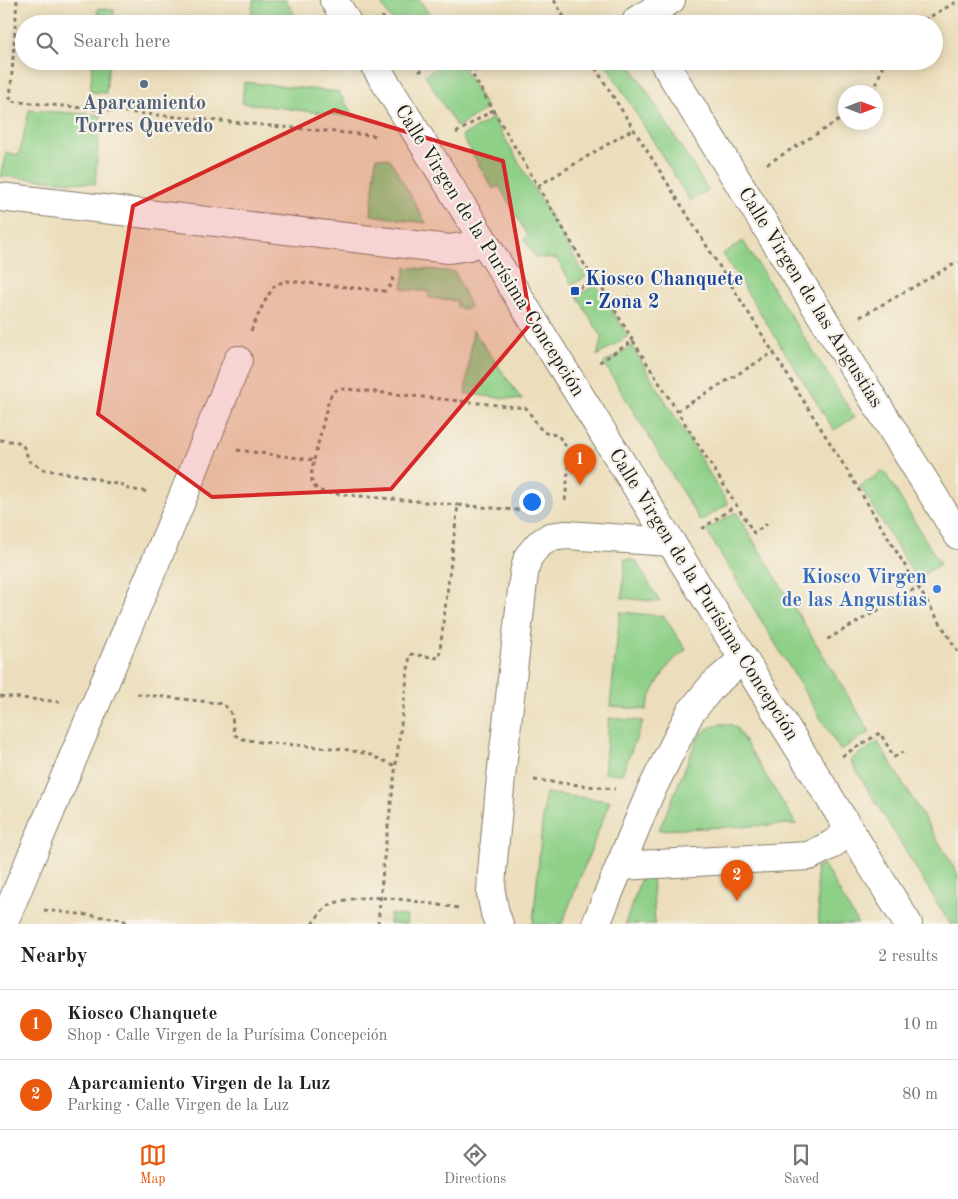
<!DOCTYPE html>
<meta charset="utf-8">
<style>
:root{--surface:#fff;--page:#f6f6f6;--text:#202124;--muted:#757577;--line:#e0e0e0;--accent:#ea580c}
body{margin:0;font-family:"Old Standard TT",serif;background:var(--page);color:var(--text)}
.compass{position:absolute;left:838px;top:85px;width:45px;height:45px;border-radius:50%;background:var(--surface);box-shadow:0 2px 12px #0003;rotate:90deg}
.you{position:absolute;left:531px;top:501px;width:18px;height:18px;margin:-12px;border:4px solid #fff;border-radius:50%;background:#1a73e8;box-shadow:0 0 0 8px #1a73e833}
.badge{display:grid;place-items:center;width:32px;height:32px;border-radius:50%;background:var(--accent);color:#fff;font-size:16px;font-weight:700}
.pin{position:absolute;translate:-50% -41px;filter:drop-shadow(0 1px 2px #0008)}
.pin::after{content:'';position:absolute;top:26px;width:18px;height:15px;background:inherit;clip-path:polygon(0 0,100% 0,50% 100%)}
.list{margin:0;padding:0;list-style:none}
h2{display:flex;justify-content:space-between;align-items:center;height:65px;margin:0;padding:0 20px;font-size:21px}
h2 small{font-size:16px;font-weight:400;color:var(--muted)}
.list li{display:grid;grid-template-columns:32px 1fr auto;gap:15px;align-items:center;box-sizing:border-box;height:70px;padding:0 20px;border-top:1px solid var(--line)}
.list b{display:block;font-size:19px;white-space:nowrap}
.list p{margin:0;font-size:16px;white-space:nowrap;color:var(--muted)}
.list em{font-size:16px;font-style:normal;color:var(--muted)}
.icon{flex:none;width:28px;height:28px;fill:none;stroke:currentColor;stroke-width:2;stroke-linecap:round;stroke-linejoin:round}
.map{position:relative;flex:none;width:958px;height:924px;overflow:hidden}
.search{position:absolute;background:var(--surface);box-shadow:0 2px 12px #0003;left:15px;right:15px;top:15px;height:55px;display:flex;align-items:center;gap:12px;box-sizing:border-box;padding:0 18px;border-radius:28px;color:var(--muted);font-size:19px}
.sheet{height:205px;background:var(--surface)}
nav{display:flex;justify-content:space-around;align-items:center;box-sizing:border-box;height:70px;border-top:1px solid var(--line);background:var(--surface);font-size:14px;color:var(--muted)}
nav a{display:grid;justify-items:center;gap:2px}
nav .on{color:var(--accent)}
.map>svg:first-child{display:block}
.green{fill:#8ed088;stroke:#557652}
.lines{fill:none;stroke-linecap:round;stroke-linejoin:round}
.minor-casing{stroke:#847d6c;stroke-width:30}
.path{stroke:#847d6c;stroke-width:3;stroke-dasharray:4 4;stroke-linecap:butt}
.minor{stroke:#fff;stroke-width:28}
.marked{fill:#d62828;fill-opacity:0.2;stroke:#d62828;stroke-width:4;stroke-linejoin:round}
.service-dot{fill:#5c6f8a;stroke:#f7f3e8;stroke-width:2}
.transit-dot{fill:#1a4fb4;stroke:#f7f3e8;stroke-width:2}
.shop-dot{fill:#3f7fe0;stroke:#f7f3e8;stroke-width:2}
.labels{text-anchor:middle;dominant-baseline:central;stroke-width:4.5;stroke-linejoin:round;paint-order:stroke}
.service-label{font-size:20px;font-weight:bold;fill:#4e5e75;stroke:#f7f3e8}
.street-label{font-size:20px;fill:#1c1c1c;stroke:#f7f3e8}
.transit-label{font-size:20px;font-weight:bold;fill:#164399;stroke:#f7f3e8;text-anchor:start}
.shop-label{font-size:20px;font-weight:bold;fill:#366cbe;stroke:#f7f3e8;text-anchor:end}
</style>
<div class="map">
<svg width="958" height="924" viewBox="0 0 958 924">
<rect width="100%" height="100%" fill="#f7f3e8"/>
<filter id="ink" filterUnits="userSpaceOnUse"><feTurbulence type="fractalNoise" baseFrequency=".02" numOctaves="2"/><feDisplacementMap in="SourceGraphic" scale="10" xChannelSelector="R" yChannelSelector="G"/><feConvolveMatrix kernelMatrix="1 2 1 2 8 2 1 2 1" color-interpolation-filters="sRGB"/></filter>
<filter id="wash" filterUnits="userSpaceOnUse"><feTurbulence type="fractalNoise" baseFrequency=".0096" numOctaves="4" result="noise"/><feDisplacementMap in="SourceGraphic" scale="20" xChannelSelector="R" yChannelSelector="G"/><feGaussianBlur stdDeviation="1.12" result="paint"/><feColorMatrix in="noise" values="0 0 0 0 0 0 0 0 0 0 0 0 0 0 0 0 0 1.4 0 .05"/><feComposite in="paint" operator="in"/></filter>
<g filter="url(#wash)">
<rect width="100%" height="100%" fill="#ecdebc"/>
<g class="green">
<path d="M 253,0 L 286,0 L 300,24 L 251,24 Z"/>
<path d="M 379,0 L 420,0 L 435,24 L 394,24 Z"/>
<path d="M 98,8 L 114,10 L 113,24 L 97,24 Z"/>
<path d="M 93,61 L 109,61 L 106,93 L 90,92 Z"/>
<path d="M 246,61 L 323,61 L 329,72 L 246,64 Z"/>
<path d="M 447,61 L 459,61 L 487,108 L 457,127 L 425,75 Z"/>
<path d="M 604,61 L 628,61 L 708,190 L 690,201 Z"/>
<path d="M 244,82 L 339,92 L 354,117 L 242,103 Z"/>
<path d="M 29,110 L 101,115 L 95,184 L 0,176 L 6,153 L 19,155 Z"/>
<path d="M 493,118 L 586,277 L 572,285 L 557,259 L 535,257 L 524,239 L 528,236 L 499,186 L 493,189 L 462,136 Z"/>
<path d="M 376,157 L 390,159 L 426,223 L 371,215 Z"/>
<path d="M 743,241 L 855,417 L 834,430 L 723,254 Z"/>
<path d="M 406,267 L 455,272 L 470,307 L 464,309 L 457,307 L 457,301 L 429,298 L 429,292 L 402,289 Z"/>
<path d="M 596,285 L 628,336 L 597,356 L 602,337 L 577,296 Z"/>
<path d="M 473,330 L 522,400 L 465,394 Z"/>
<path d="M 632,346 L 728,504 L 700,521 L 604,363 Z"/>
<path d="M 884,471 L 940,564 L 917,579 L 860,486 Z"/>
<path d="M 736,512 L 870,732 L 840,750 L 706,530 Z"/>
<path d="M 625,559 L 636,561 L 660,602 L 622,598 Z"/>
<path d="M 620,612 L 664,616 L 686,650 C 681,653 677,657 673,661 C 662,672 650,695 646,710 L 610,706 Z"/>
<path d="M 609,718 L 643,721 L 622,774 L 604,773 Z"/>
<path d="M 720,724 L 729,724 L 736,727 L 796,824 L 659,830 L 698,737 L 707,729 Z"/>
<path d="M 878,742 L 958,874 L 958,924 L 950,924 L 850,760 Z"/>
<path d="M 545,793 L 610,801 L 562,924 L 533,924 Z"/>
<path d="M 824,865 L 858,924 L 819,924 L 816,868 Z"/>
<path d="M 642,875 L 652,875 L 655,924 L 625,924 Z"/>
<path d="M 390,914 L 407,916 L 406,924 L 389,924 Z"/>
</g>
</g>
<g filter="url(#ink)">
<g class="lines">
<defs>
<g id="minor">
<path d="M 334,0 L 348,24"/>
<path d="M 637,20 L 671,0"/>
<path d="M 372,61 L 908,924"/>
<path d="M 663,61 L 958,535"/>
<path d="M 0,197 L 449,249 L 469,246 L 482,238"/>
<path d="M 620,866 L 809,856 L 831,845 L 850,831"/>
<path d="M 3,924 L 180,504 L 238,360"/>
<path d="M 499,924 L 495,913 L 491,893 L 492,872 L 501,777 L 524,573 L 528,557 L 538,545 L 550,537 L 566,535 L 671,542"/>
<path d="M 596,924 L 650,793 L 690,713 L 713,685 L 743,659"/>
</g>
</defs>
<use href="#minor" class="minor-casing"/>
<g class="path">
<path d="M 17,0 L 10,101 L 378,136"/>
<path d="M 554,0 L 568,24"/>
<path d="M 382,16 L 387,24"/>
<path d="M 917,24 L 958,1"/>
<path d="M 464,61 L 471,72 L 486,63"/>
<path d="M 591,61 L 850,475 L 918,587 L 826,640"/>
<path d="M 419,72 L 435,61"/>
<path d="M 874,92 L 884,61"/>
<path d="M 493,110 L 593,279 L 575,291"/>
<path d="M 456,133 L 493,110 L 471,72"/>
<path d="M 767,164 L 846,116"/>
<path d="M 538,186 L 633,129"/>
<path d="M 593,279 L 596,278 L 633,341 L 598,363"/>
<path d="M 612,306 L 630,296"/>
<path d="M 860,317 L 958,262"/>
<path d="M 251,331 C 258,315 265,298 276,284 L 288,281 L 385,291 L 392,284 L 393,276"/>
<path d="M 633,341 L 754,533 L 767,524"/>
<path d="M 677,411 L 774,352"/>
<path d="M 0,440 L 18,442 L 21,444 L 25,449 L 29,461 L 43,469 L 53,471 L 97,478 L 103,482 L 124,485 L 128,489 L 149,492"/>
<path d="M 237,450 L 314,460 C 311,476 307,488 327,493 L 458,505"/>
<path d="M 314,460 L 328,403 L 332,393 L 338,389 L 347,389 L 526,408 L 542,431 L 548,434 L 558,435 L 570,452 L 565,502"/>
<path d="M 702,529 L 736,505"/>
<path d="M 918,587 L 958,652"/>
<path d="M 137,694 L 218,703 C 221,704 224,705 226,707 C 234,712 232,727 235,735 L 243,739 L 260,742 L 343,749 L 368,754 L 396,766"/>
<path d="M 0,696 L 62,702"/>
<path d="M 842,756 L 880,733 L 894,757 L 903,752"/>
<path d="M 534,780 L 615,789"/>
<path d="M 44,910 L 122,919 L 128,924"/>
<path d="M 312,924 C 317,918 323,908 330,905 C 366,889 421,903 459,908"/>
<path d="M 378,924 L 384,858 L 410,654 L 439,658 L 458,505 L 528,511"/>
</g>
<use href="#minor" class="minor"/>
</g>
</g>
<path class="marked" d="M 334,110 L 503,161 L 531,323 L 391,489 L 212,497 L 98,414 L 133,206 Z"/>
<circle class="service-dot" cx="144" cy="84" r="5"/>
<rect class="transit-dot" x="570" y="286" width="10" height="10" rx="2.5"/>
<circle class="shop-dot" cx="937" cy="589" r="5"/>
<g class="labels">
<g class="service-label">
<text x="144" y="104">Aparcamiento<tspan x="144" dy="23">Torres Quevedo</tspan></text>
</g>
<g class="street-label">
<text transform="translate(489 251) rotate(58)">Calle Virgen de la Purísima Concepción</text>
<text transform="translate(810 298) rotate(58)">Calle Virgen de las Angustias</text>
<text transform="translate(703 595) rotate(58)">Calle Virgen de la Purísima Concepción</text>
</g>
<g class="transit-label">
<text x="585" y="280">Kiosco Chanquete<tspan x="585" dy="23">- Zona 2</tspan></text>
</g>
<g class="shop-label">
<text x="927" y="578">Kiosco Virgen<tspan x="927" dy="23">de las Angustias</tspan></text>
</g>
</g>
</svg>
<svg class="compass" viewBox="-18 -18 36 36"><path d="M0-13l5 13h-10z" fill="#e53935"/><path d="M0 13l5-13h-10z" fill="#757577"/></svg>
<div class="you"></div>
<div class="pin badge" style="left:580px;top:485px">1</div>
<div class="pin badge" style="left:737px;top:901px">2</div>
<div class="search"><svg class="icon" aria-label="search" viewBox="0 0 24 24"><circle cx="10" cy="10" r="6"/><path d="M15 15l6 6"/></svg>Search here</div>
</div>
<section class="sheet">
<h2>Nearby<small>2 results</small></h2>
<ul class="list">
<li><span class="badge">1</span><div><b>Kiosco Chanquete</b><p>Shop · Calle Virgen de la Purísima Concepción</p></div><em>10 m</em></li>
<li><span class="badge">2</span><div><b>Aparcamiento Virgen de la Luz</b><p>Parking · Calle Virgen de la Luz</p></div><em>80 m</em></li>
</ul>
</section>
<nav>
<a class="on"><svg class="icon" aria-label="map" viewBox="0 0 24 24"><path d="M3 6l6-2 6 2 6-2v14l-6 2-6-2-6 2zM9 4v14M15 6v14"/></svg>Map</a>
<a><svg class="icon" aria-label="directions" viewBox="0 0 24 24"><path d="M12 3l9 9-9 9-9-9zM9 14v-3h6M13 9l2 2-2 2"/></svg>Directions</a>
<a><svg class="icon" aria-label="saved" viewBox="0 0 24 24"><path d="M7 4h10v16l-5-4-5 4z"/></svg>Saved</a>
</nav>
